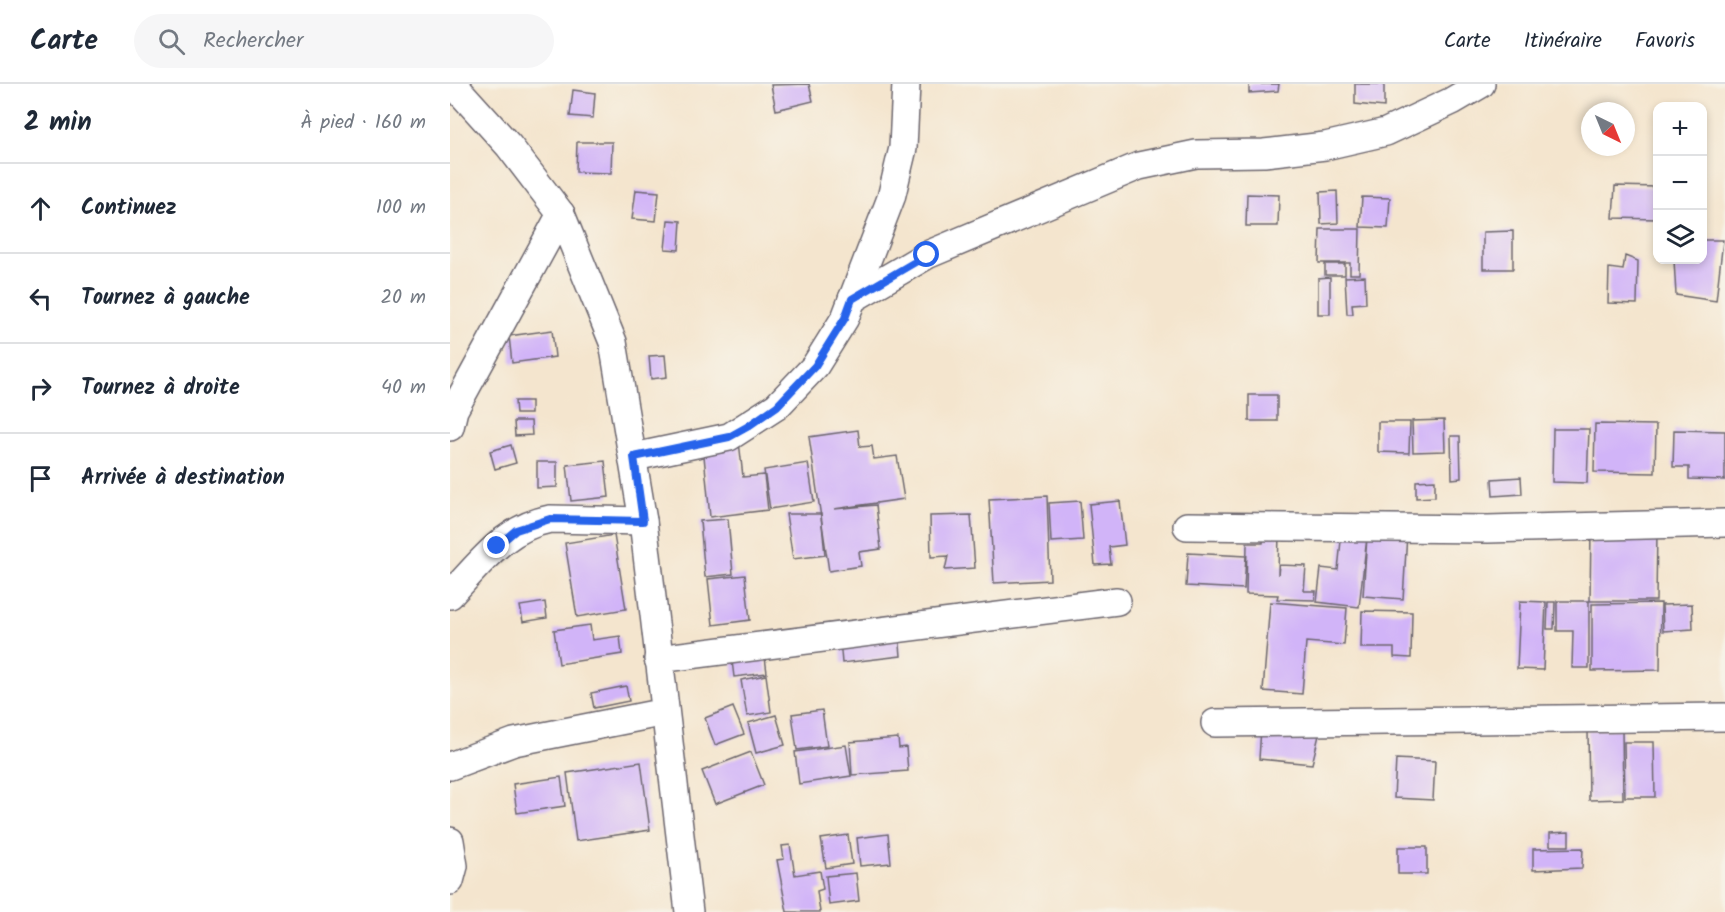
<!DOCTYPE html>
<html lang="fr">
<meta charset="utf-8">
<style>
:root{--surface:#fff;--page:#f6f6f7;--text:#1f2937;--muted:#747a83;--line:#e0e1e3}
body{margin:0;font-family:Kalam,sans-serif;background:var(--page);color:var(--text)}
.controls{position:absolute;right:18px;top:18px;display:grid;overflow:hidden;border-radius:12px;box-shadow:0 3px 9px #0003}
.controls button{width:54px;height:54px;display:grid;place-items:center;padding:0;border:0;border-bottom:2px solid var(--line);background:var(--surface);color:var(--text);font:30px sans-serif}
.compass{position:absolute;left:1131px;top:18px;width:54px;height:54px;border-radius:50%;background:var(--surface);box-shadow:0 3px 9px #0003;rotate:137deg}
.stop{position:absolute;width:18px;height:18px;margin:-14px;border:4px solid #2563eb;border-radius:50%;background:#fff}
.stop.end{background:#2563eb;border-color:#fff;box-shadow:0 2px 6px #0008}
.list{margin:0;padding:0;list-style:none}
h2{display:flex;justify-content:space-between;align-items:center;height:78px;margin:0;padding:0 24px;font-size:26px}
h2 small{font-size:20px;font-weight:400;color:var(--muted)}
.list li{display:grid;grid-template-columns:39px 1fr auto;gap:18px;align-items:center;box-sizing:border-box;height:90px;padding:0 24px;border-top:2px solid var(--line)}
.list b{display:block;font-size:22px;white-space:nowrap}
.list em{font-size:20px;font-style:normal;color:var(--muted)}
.icon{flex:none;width:33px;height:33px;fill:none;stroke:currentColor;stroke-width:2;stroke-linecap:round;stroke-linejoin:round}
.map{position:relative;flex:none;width:1275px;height:828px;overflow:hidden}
header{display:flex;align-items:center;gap:36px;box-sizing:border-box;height:84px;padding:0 30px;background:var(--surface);border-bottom:2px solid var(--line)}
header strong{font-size:28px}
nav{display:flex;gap:33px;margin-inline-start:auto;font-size:21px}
.search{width:420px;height:54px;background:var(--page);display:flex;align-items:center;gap:15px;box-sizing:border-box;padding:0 21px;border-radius:33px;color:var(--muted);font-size:22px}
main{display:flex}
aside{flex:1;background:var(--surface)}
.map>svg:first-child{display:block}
.building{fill:#d1b4f8}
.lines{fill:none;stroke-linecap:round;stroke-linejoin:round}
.street-casing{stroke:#6c666e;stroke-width:30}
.street{stroke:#fff;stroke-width:27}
.route{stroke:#2563eb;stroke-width:8}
</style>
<header>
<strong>Carte</strong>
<div class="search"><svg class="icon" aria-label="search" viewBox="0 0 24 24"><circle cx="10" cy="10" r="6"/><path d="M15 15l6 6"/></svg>Rechercher</div>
<nav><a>Carte</a><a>Itinéraire</a><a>Favoris</a></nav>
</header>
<main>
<aside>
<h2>2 min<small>À pied · 160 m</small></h2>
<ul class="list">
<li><svg class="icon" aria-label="ahead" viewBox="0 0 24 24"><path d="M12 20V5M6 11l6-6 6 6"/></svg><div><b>Continuez</b></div><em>100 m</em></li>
<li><svg class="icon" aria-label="left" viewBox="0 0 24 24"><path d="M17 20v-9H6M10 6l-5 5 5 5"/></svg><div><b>Tournez à gauche</b></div><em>20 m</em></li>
<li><svg class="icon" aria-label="right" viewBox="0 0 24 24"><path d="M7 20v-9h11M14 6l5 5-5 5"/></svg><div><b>Tournez à droite</b></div><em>40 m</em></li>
<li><svg class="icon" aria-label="arrive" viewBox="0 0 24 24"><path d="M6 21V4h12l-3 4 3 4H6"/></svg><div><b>Arrivée à destination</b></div></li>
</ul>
</aside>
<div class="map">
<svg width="1275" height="828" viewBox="0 0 1275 828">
<rect width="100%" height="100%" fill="#f7f3e8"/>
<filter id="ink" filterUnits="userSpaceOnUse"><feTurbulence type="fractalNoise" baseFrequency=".0167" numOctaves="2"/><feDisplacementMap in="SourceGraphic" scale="12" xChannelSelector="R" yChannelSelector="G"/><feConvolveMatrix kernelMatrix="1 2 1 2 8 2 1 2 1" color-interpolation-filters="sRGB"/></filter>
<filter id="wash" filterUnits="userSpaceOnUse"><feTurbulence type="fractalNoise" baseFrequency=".008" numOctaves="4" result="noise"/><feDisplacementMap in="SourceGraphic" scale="24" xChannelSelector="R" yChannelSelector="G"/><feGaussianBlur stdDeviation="1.35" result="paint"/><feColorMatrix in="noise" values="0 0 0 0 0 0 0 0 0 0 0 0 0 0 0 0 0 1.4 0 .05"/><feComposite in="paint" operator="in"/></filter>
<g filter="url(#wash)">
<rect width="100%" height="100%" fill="#f4e5ce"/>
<g id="blocks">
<g class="building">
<path d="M 359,0 L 363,17 L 326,26 L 321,1 Z"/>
<path d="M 799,0 L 829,0 L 828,7 L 799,9 Z"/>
<path d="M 905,0 L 934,0 L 934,23 L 905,20 Z"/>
<path d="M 123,6 L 145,9 L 143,34 L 120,32 Z"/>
<path d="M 127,58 L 162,58 L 161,89 L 126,88 Z"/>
<path d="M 1165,102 L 1208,103 L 1208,135 L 1163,134 Z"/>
<path d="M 186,106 L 209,108 L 206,137 L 182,135 Z"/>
<path d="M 887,107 L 888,139 L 871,140 L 870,108 Z"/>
<path d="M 797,110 L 829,111 L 828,142 L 796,142 Z"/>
<path d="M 912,113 L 940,114 L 938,144 L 910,143 Z"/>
<path d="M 218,136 L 231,137 L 229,166 L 215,165 Z"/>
<path d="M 870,145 L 910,145 L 909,190 L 900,190 L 900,179 L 869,179 Z"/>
<path d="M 1063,147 L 1063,185 L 1033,185 L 1033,148 Z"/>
<path d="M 1252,156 L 1273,156 L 1266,217 L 1226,211 L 1224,176 L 1252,176 Z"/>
<path d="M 1175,172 L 1188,177 L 1187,220 L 1158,219 L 1159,184 L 1173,186 Z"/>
<rect x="875" y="180" width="20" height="11"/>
<path d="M 915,192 L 916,219 L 902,220 L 903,230 L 897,230 L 895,193 Z"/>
<path d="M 880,193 L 880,230 L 868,230 L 868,194 Z"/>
<path d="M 102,246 L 105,273 L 62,279 L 59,252 Z"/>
<path d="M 215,271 L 217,293 L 201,295 L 199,272 Z"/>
<rect x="799" y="311" width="28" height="26"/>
<path d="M 65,317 L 81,317 L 81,330 L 66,330 Z"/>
<path d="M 994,336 L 995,367 L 963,368 L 962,337 Z"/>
<path d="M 64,337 L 81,337 L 82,351 L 65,352 Z"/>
<path d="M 928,338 L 960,338 L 959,369 L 928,368 Z"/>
<path d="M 1145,340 L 1206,341 L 1205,389 L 1144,388 Z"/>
<path d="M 1103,345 L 1139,345 L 1137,399 L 1102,398 Z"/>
<path d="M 408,346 L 410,363 L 422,362 L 424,375 L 447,372 L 454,415 L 384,425 L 426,421 L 431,465 L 409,468 L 411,482 L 379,487 L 359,353 Z"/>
<path d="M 1224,346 L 1275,347 L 1275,396 L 1239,395 L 1239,383 L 1223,383 Z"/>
<path d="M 1001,352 L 1010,352 L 1011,394 L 1002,395 Z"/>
<path d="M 289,357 L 293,393 L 314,391 L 318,426 L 260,433 L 253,362 Z"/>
<path d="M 61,361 L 66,379 L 45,385 L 40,367 Z"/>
<path d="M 155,377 L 159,413 L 121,417 L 117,381 Z"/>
<path d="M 87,378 L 107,378 L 107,403 L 87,404 Z"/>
<path d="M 358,379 L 364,418 L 320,425 L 314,386 Z"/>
<path d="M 1071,393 L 1072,410 L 1043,412 L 1042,395 Z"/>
<path d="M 985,396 L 985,413 L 966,414 L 966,397 Z"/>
<path d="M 597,412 L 600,496 L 544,499 L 539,415 Z"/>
<path d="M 630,417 L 633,456 L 601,458 L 599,419 Z"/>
<path d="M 670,417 L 675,461 L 659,463 L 661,480 L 645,481 L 639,420 Z"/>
<path d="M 336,430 L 371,430 L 375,471 L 343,475 Z"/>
<path d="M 521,431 L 525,484 L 495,486 L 498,472 L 481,473 L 480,432 Z"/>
<path d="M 278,435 L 283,490 L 255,493 L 250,437 Z"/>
<path d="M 1141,445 L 1207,446 L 1206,517 L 1140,517 Z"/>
<path d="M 892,447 L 957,450 L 953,515 L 913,512 L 917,453 L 909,523 L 867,518 L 871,484 L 888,486 Z"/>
<path d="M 814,448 L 829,448 L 828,491 L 829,481 L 856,482 L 854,507 L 866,507 L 865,516 L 827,515 L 828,511 L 796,510 L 797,459 L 813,459 Z"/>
<path d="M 164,451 L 176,525 L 127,533 L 115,459 Z"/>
<path d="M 738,469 L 796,472 L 794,505 L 736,502 Z"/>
<path d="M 295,491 L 300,536 L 263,541 L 258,495 Z"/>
<path d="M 1070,517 L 1096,518 L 1093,586 L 1067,585 Z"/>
<path d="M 1107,517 L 1139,517 L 1139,584 L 1122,584 L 1123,547 L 1107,547 Z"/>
<path d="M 95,518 L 97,534 L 73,538 L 70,522 Z"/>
<path d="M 820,518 L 897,524 L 894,561 L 856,558 L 852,610 L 813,607 Z"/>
<path d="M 1098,518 L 1105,518 L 1104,545 L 1097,545 Z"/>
<path d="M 1211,519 L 1210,586 L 1142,587 L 1142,520 Z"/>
<path d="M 1242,520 L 1243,545 L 1213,547 L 1212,521 Z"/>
<path d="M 912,527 L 962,528 L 961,574 L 944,573 L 944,564 L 911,564 Z"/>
<path d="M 140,541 L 142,556 L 170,552 L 172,570 L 109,580 L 104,546 Z"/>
<path d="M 449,549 L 451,572 L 392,579 L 390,556 Z"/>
<path d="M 314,565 L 317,589 L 284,593 L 281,569 Z"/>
<path d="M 316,591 L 321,628 L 297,632 L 291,596 Z"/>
<path d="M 176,602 L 179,617 L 144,624 L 141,609 Z"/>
<path d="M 283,623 L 294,650 L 265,661 L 255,634 Z"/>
<path d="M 372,626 L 377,662 L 347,666 L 342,630 Z"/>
<path d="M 326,631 L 335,661 L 306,669 L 298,639 Z"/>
<path d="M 871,643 L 862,680 L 809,675 L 811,644 Z"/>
<path d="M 1172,645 L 1173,715 L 1139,716 L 1138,646 Z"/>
<path d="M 448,654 L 449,664 L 456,663 L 458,687 L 402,691 L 400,658 Z"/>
<path d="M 1174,658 L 1204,658 L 1205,713 L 1175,713 Z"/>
<path d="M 396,661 L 401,692 L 349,700 L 345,668 Z"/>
<path d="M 301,668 L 314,701 L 265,720 L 252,687 Z"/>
<path d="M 946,675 L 985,677 L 983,716 L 944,714 Z"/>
<path d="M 191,678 L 200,746 L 126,757 L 117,689 Z"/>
<path d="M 111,693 L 115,722 L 67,729 L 63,700 Z"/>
<path d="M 1119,748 L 1119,762 L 1100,762 L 1100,749 Z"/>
<path d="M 438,750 L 441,779 L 410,782 L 407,754 Z"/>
<path d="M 398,751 L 402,780 L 376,784 L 371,755 Z"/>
<path d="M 340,761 L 345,791 L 370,787 L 373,805 L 367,807 L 370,828 L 337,828 L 327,776 L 334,775 L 332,762 Z"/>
<rect x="948" y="763" width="29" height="27"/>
<path d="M 1133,764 L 1132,784 L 1083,786 L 1083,765 Z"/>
<path d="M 406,789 L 409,817 L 379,821 L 376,792 Z"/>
</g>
</g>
</g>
<g filter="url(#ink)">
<use href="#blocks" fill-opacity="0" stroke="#6c666e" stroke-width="1.5"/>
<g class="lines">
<defs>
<g id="street">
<path d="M 3,0 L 59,62 L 111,130 L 163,258 L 193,437 L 239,828"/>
<path d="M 402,215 L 477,171 L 689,82 L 746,70 L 814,69 L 875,62 L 936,48 L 1002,17 L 1031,0"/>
<path d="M 0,343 L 4,326 L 111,130"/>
<path d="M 184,373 L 279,353 L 327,322 L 365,282 L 395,234 L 441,114 L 453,64 L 456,0"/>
<path d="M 737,442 L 1038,445 L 1275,439"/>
<path d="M 0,511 C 31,479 54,444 100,435 L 193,437"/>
<path d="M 208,575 L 667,517"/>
<path d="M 765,639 L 1275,633"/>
<path d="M 0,682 L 64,658 L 215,628"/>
<path d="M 0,757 L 4,782 L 0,797"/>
</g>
</defs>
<use href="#street" class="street-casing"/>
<use href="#street" class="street"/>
</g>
</g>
<g class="lines" filter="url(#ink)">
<path class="route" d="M 47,462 L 66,446 L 100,435 L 193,437 L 184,373 L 279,353 L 297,343 L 327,322 L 365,282 L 395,234 L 402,215 L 477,171"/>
</g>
</svg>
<div class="controls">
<button>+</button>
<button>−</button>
<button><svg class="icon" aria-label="layers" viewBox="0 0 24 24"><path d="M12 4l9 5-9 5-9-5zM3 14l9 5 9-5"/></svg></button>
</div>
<svg class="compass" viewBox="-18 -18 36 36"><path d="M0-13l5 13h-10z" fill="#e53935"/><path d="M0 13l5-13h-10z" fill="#747a83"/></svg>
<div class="stop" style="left:477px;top:171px"></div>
<div class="stop end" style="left:47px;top:462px"></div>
</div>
</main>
